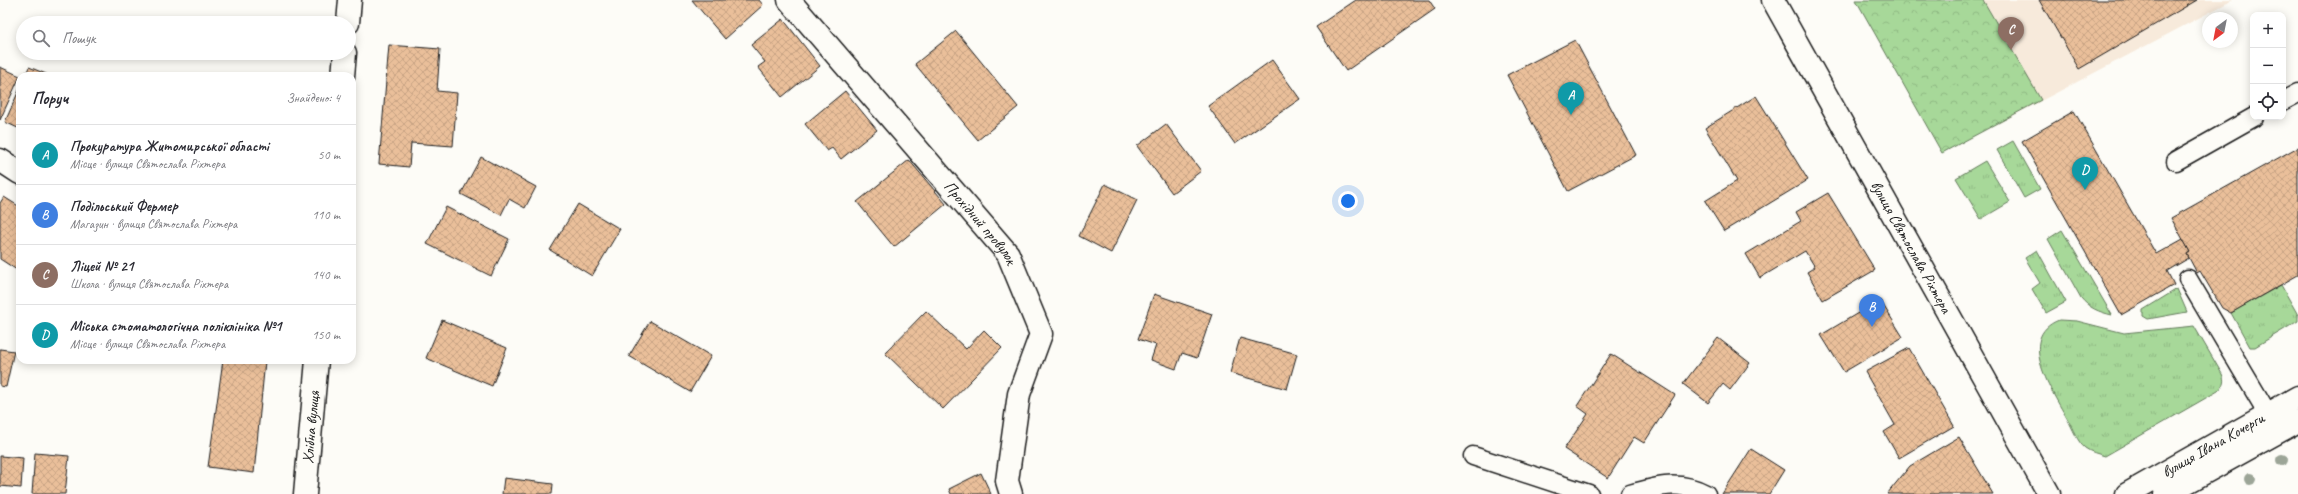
<!DOCTYPE html>
<html lang="uk">
<meta charset="utf-8">
<style>
:root{--surface:#fff;--page:#f7f7f7;--text:#2b2b33;--muted:#7c7c81;--line:#e1e1e2;--accent:#111827}
body{margin:0;font-family:Caveat,sans-serif;background:var(--page);color:var(--text)}
.controls{position:absolute;right:12px;top:12px;display:grid;overflow:hidden;border-radius:8px;box-shadow:0 2px 10px #0003}
.controls button{width:36px;height:36px;display:grid;place-items:center;padding:0;border:0;border-bottom:1px solid var(--line);background:var(--surface);color:var(--text);font:20px sans-serif}
.compass{position:absolute;left:2202px;top:12px;width:36px;height:36px;border-radius:50%;background:var(--surface);box-shadow:0 2px 10px #0003;rotate:212deg}
.you{position:absolute;left:1348px;top:201px;width:14px;height:14px;margin:-10px;border:3px solid #fff;border-radius:50%;background:#1a73e8;box-shadow:0 0 0 6px #1a73e833}
.badge{display:grid;place-items:center;width:26px;height:26px;border-radius:50%;background:var(--accent);color:#fff;font-size:13px;font-weight:700}
.pin{position:absolute;translate:-50% -33px;filter:drop-shadow(0 1px 2px #0008)}
.pin::after{content:'';position:absolute;top:21px;width:14px;height:12px;background:inherit;clip-path:polygon(0 0,100% 0,50% 100%)}
.list{margin:0;padding:0;list-style:none}
h2{display:flex;justify-content:space-between;align-items:center;height:52px;margin:0;padding:0 16px;font-size:17px}
h2 small{font-size:13px;font-weight:400;color:var(--muted)}
.list li{display:grid;grid-template-columns:26px 1fr auto;gap:12px;align-items:center;box-sizing:border-box;height:60px;padding:0 16px;border-top:1px solid var(--line)}
.list b{display:block;font-size:15px;white-space:nowrap}
.list p{margin:0;font-size:13px;white-space:nowrap;color:var(--muted)}
.list em{font-size:13px;font-style:normal;color:var(--muted)}
.icon{flex:none;width:22px;height:22px;fill:none;stroke:currentColor;stroke-width:2;stroke-linecap:round;stroke-linejoin:round}
.map{position:relative;flex:none;width:2298px;height:494px;overflow:hidden}
.search{position:absolute;background:var(--surface);box-shadow:0 2px 10px #0003;left:16px;top:16px;width:340px;height:44px;display:flex;align-items:center;gap:10px;box-sizing:border-box;padding:0 14px;border-radius:22px;color:var(--muted);font-size:15px}
.panel{position:absolute;background:var(--surface);box-shadow:0 2px 10px #0003;left:16px;top:72px;width:340px;height:292px;border-radius:12px}
.map>svg:first-child{display:block}
.built{fill:#f7eadb}
.grass{fill:url(#grass-tufts);stroke:#627a5a}
.forest{fill:url(#forest-crowns);stroke:#627a5a}
.building{fill:url(#building-cross-hatch);stroke:#1c1c1c}
.lines{fill:none;stroke-linecap:round;stroke-linejoin:round}
.lane-casing{stroke:#1c1c1c;stroke-width:21}
.street-casing{stroke:#1c1c1c;stroke-width:25}
.secondary-casing{stroke:#1c1c1c;stroke-width:25}
.lane{stroke:#fdfcf7;stroke-width:18}
.street{stroke:#fdfcf7;stroke-width:22}
.secondary{stroke:#fdfcf7;stroke-width:22}
.tree{fill:#9ca597}
.labels{text-anchor:middle;dominant-baseline:central;stroke-width:3.5;stroke-linejoin:round;paint-order:stroke}
.street-label{font-size:16px;fill:#1c1c1c;stroke:#fdfcf7}
</style>
<div class="map">
<svg width="2298" height="494" viewBox="0 0 2298 494">
<defs>
<pattern id="grass-tufts" width="24" height="20" patternUnits="userSpaceOnUse"><rect width="24" height="20" fill="#a7d899"/><path d="M3 7l-1-3M5 7V3M7 7l1-3M15 17l-1-3M17 17v-4M19 17l1-3" fill="none" stroke="#8fb983"/></pattern>
<pattern id="forest-crowns" width="20" height="18" patternUnits="userSpaceOnUse"><rect width="20" height="18" fill="#a7d899"/><path d="M2 6a3 3 0 1 1 6 0M12 15a3 3 0 1 1 6 0" fill="none" stroke="#8fb983"/></pattern>
<pattern id="building-cross-hatch" width="8" height="8" patternUnits="userSpaceOnUse"><rect width="8" height="8" fill="#eabf9a"/><path d="M0 0l8 8M0 8l8-8" fill="none" stroke="#c8a484"/></pattern>
</defs>
<rect width="100%" height="100%" fill="#fdfcf7"/>
<filter id="ink" filterUnits="userSpaceOnUse"><feTurbulence type="fractalNoise" baseFrequency=".025" numOctaves="2"/><feDisplacementMap in="SourceGraphic" scale="8" xChannelSelector="R" yChannelSelector="G"/><feConvolveMatrix kernelMatrix="1 2 1 2 8 2 1 2 1" color-interpolation-filters="sRGB"/></filter>
<g filter="url(#ink)">
<path class="built" d="M 1856,0 L 2233,0 L 1942,153 Z"/>
<g class="grass">
<path d="M 2013,141 L 2040,189 L 2024,198 L 1997,150 Z"/>
<path d="M 1985,161 L 2010,202 L 1981,219 L 1956,178 Z"/>
<path d="M 2062,230 L 2112,315 C 2099,312 2089,308 2081,298 L 2048,239 Z"/>
<path d="M 2037,250 L 2066,302 L 2046,313 L 2032,289 L 2040,283 L 2025,258 Z"/>
<path d="M 2281,285 L 2298,315 L 2298,321 L 2255,347 L 2250,347 L 2231,313 Z"/>
<path d="M 2177,289 L 2187,312 L 2148,319 L 2143,316 L 2143,310 Z"/>
<path d="M 2059,320 L 2077,321 L 2124,333 L 2194,326 L 2222,374 C 2225,381 2224,385 2218,391 L 2105,456 C 2099,454 2090,452 2085,448 C 2078,443 2072,427 2068,420 C 2053,393 2015,337 2059,320 Z"/>
</g>
<path class="forest" d="M 1856,0 L 1983,0 L 2041,100 L 1942,153 Z"/>
<g class="building">
<path d="M 692,0 L 759,0 L 763,5 L 725,39 Z"/>
<path d="M 1356,0 L 1429,0 L 1435,9 L 1346,71 L 1316,27 Z"/>
<path d="M 2039,0 L 2197,0 L 2079,69 Z"/>
<path d="M 783,19 L 820,66 L 782,97 L 758,67 L 765,62 L 751,45 Z"/>
<path d="M 956,31 L 1018,107 L 978,140 L 915,64 Z"/>
<path d="M 1575,40 L 1636,155 L 1568,191 L 1507,75 Z"/>
<path d="M 389,45 L 440,49 L 437,91 L 457,93 L 453,146 L 411,143 L 409,167 L 379,164 Z"/>
<path d="M 1272,60 L 1300,99 L 1235,144 L 1208,106 Z"/>
<path d="M 0,67 L 20,76 L 0,120 Z"/>
<path d="M 29,67 L 51,76 L 25,76 Z"/>
<path d="M 20,88 L 20,129 L 5,122 Z"/>
<path d="M 845,91 L 877,130 L 841,159 L 832,148 L 827,151 L 805,124 Z"/>
<path d="M 1756,96 L 1808,180 L 1724,231 L 1705,201 L 1737,181 L 1705,128 Z"/>
<path d="M 2074,111 L 2156,254 L 2183,239 L 2190,252 L 2187,254 L 2189,258 L 2167,271 L 2174,285 L 2121,315 L 2022,141 Z"/>
<path d="M 1166,124 L 1201,171 L 1172,193 L 1137,146 Z"/>
<path d="M 2298,147 L 2298,275 L 2231,313 L 2222,308 L 2200,271 L 2197,273 L 2187,254 L 2190,252 L 2171,218 Z"/>
<path d="M 481,157 L 536,187 L 525,208 L 509,199 L 501,215 L 461,194 Z"/>
<path d="M 909,160 L 946,204 L 894,247 L 857,202 Z"/>
<path d="M 1105,184 L 1137,200 L 1111,253 L 1079,236 Z"/>
<path d="M 1828,193 L 1875,270 L 1823,300 L 1807,272 L 1815,267 L 1805,251 L 1760,278 L 1746,254 L 1801,221 L 1796,212 Z"/>
<path d="M 4,197 L 20,207 L 20,272 L 0,259 L 0,203 Z"/>
<path d="M 578,204 L 620,229 L 592,276 L 550,250 Z"/>
<path d="M 446,207 L 509,239 L 491,276 L 427,244 Z"/>
<path d="M 1154,294 L 1212,314 L 1197,358 L 1182,353 L 1176,369 L 1151,360 L 1156,345 L 1138,339 Z"/>
<path d="M 1880,300 L 1903,337 L 1844,372 L 1821,335 Z"/>
<path d="M 926,311 L 966,349 L 984,330 L 1002,348 L 943,409 L 885,353 Z"/>
<path d="M 442,320 L 507,348 L 492,386 L 426,358 Z"/>
<path d="M 650,321 L 711,356 L 690,392 L 629,356 Z"/>
<path d="M 1240,338 L 1297,354 L 1287,389 L 1230,373 Z"/>
<path d="M 1718,338 L 1750,363 L 1730,390 L 1723,384 L 1708,403 L 1683,384 Z"/>
<path d="M 1909,348 L 1954,426 L 1899,458 L 1884,432 L 1895,425 L 1865,372 Z"/>
<path d="M 0,349 L 14,351 L 6,387 L 0,386 Z"/>
<path d="M 1611,354 L 1675,395 L 1644,443 L 1634,437 L 1608,478 L 1564,449 L 1588,414 L 1577,406 Z"/>
<path d="M 223,360 L 265,361 L 254,473 L 208,467 Z"/>
<path d="M 1959,437 L 1993,494 L 1887,494 L 1910,466 Z"/>
<path d="M 1751,449 L 1784,470 L 1769,494 L 1722,494 Z"/>
<path d="M 35,453 L 69,456 L 65,494 L 32,494 Z"/>
<path d="M 0,456 L 23,458 L 21,488 L 0,486 Z"/>
<path d="M 981,473 L 991,494 L 951,494 L 949,489 Z"/>
<path d="M 504,478 L 553,484 L 552,494 L 502,494 Z"/>
</g>
<g class="lines">
<defs>
<g id="lane">
<path d="M 2283,101 L 2298,93"/>
<path d="M 2176,161 L 2254,117"/>
<path d="M 2188,279 L 2268,414"/>
<path d="M 1473,456 L 1589,494"/>
<path d="M 1630,494 C 1658,486 1679,480 1706,494"/>
</g>
<g id="street">
<path id="s1" d="M 789,0 L 1008,254 L 1041,334 L 1019,394 L 1007,481 L 1011,494"/>
<path d="M 0,160 L 20,173"/>
</g>
<g id="secondary">
<path id="s2" d="M 1773,0 L 2049,494"/>
<path d="M 348,23 L 350,0"/>
<path d="M 343,76 L 345,53"/>
<path id="s3" d="M 305,494 L 317,360"/>
<path id="s4" d="M 2127,494 L 2298,397"/>
<path d="M 2166,494 L 2298,421"/>
</g>
</defs>
<use href="#lane" class="lane-casing"/>
<use href="#street" class="street-casing"/>
<use href="#secondary" class="secondary-casing"/>
<use href="#lane" class="lane"/>
<use href="#street" class="street"/>
<use href="#secondary" class="secondary"/>
</g>
<g class="tree">
<circle cx="2282" cy="460" r="6"/>
<circle cx="2250" cy="479" r="6"/>
</g>
</g>
<g class="labels">
<g class="street-label">
<text stroke="none"><textPath href="#s1" startOffset="294">Прохідний провулок</textPath></text>
<text stroke="none"><textPath href="#s2" startOffset="283">вулиця Святослава Ріхтера</textPath></text>
<text stroke="none"><textPath href="#s3" startOffset="67">Хлібна вулиця</textPath></text>
<text stroke="none"><textPath href="#s4" startOffset="99">вулиця Івана Кочерги</textPath></text>
</g>
</g>
</svg>
<div class="controls">
<button>+</button>
<button>−</button>
<button><svg class="icon" aria-label="locate" viewBox="0 0 24 24"><circle cx="12" cy="12" r="6"/><path d="M12 2v4M12 18v4M2 12h4M18 12h4"/></svg></button>
</div>
<svg class="compass" viewBox="-18 -18 36 36"><path d="M0-13l5 13h-10z" fill="#e53935"/><path d="M0 13l5-13h-10z" fill="#7c7c81"/></svg>
<div class="you"></div>
<div class="pin badge" style="left:1571px;top:115px;background:#0f9aa8">A</div>
<div class="pin badge" style="left:1872px;top:327px;background:#3f7fe0">B</div>
<div class="pin badge" style="left:2011px;top:50px;background:#8d6e63">C</div>
<div class="pin badge" style="left:2085px;top:190px;background:#0f9aa8">D</div>
<div class="search"><svg class="icon" aria-label="search" viewBox="0 0 24 24"><circle cx="10" cy="10" r="6"/><path d="M15 15l6 6"/></svg>Пошук</div>
<section class="panel">
<h2>Поруч<small>Знайдено: 4</small></h2>
<ul class="list">
<li><span class="badge" style="background:#0f9aa8">A</span><div><b>Прокуратура Житомирської області</b><p>Місце · вулиця Святослава Ріхтера</p></div><em>50 m</em></li>
<li><span class="badge" style="background:#3f7fe0">B</span><div><b>Подільський Фермер</b><p>Магазин · вулиця Святослава Ріхтера</p></div><em>110 m</em></li>
<li><span class="badge" style="background:#8d6e63">C</span><div><b>Ліцей № 21</b><p>Школа · вулиця Святослава Ріхтера</p></div><em>140 m</em></li>
<li><span class="badge" style="background:#0f9aa8">D</span><div><b>Міська стоматологічна поліклініка №1</b><p>Місце · вулиця Святослава Ріхтера</p></div><em>150 m</em></li>
</ul>
</section>
</div>
